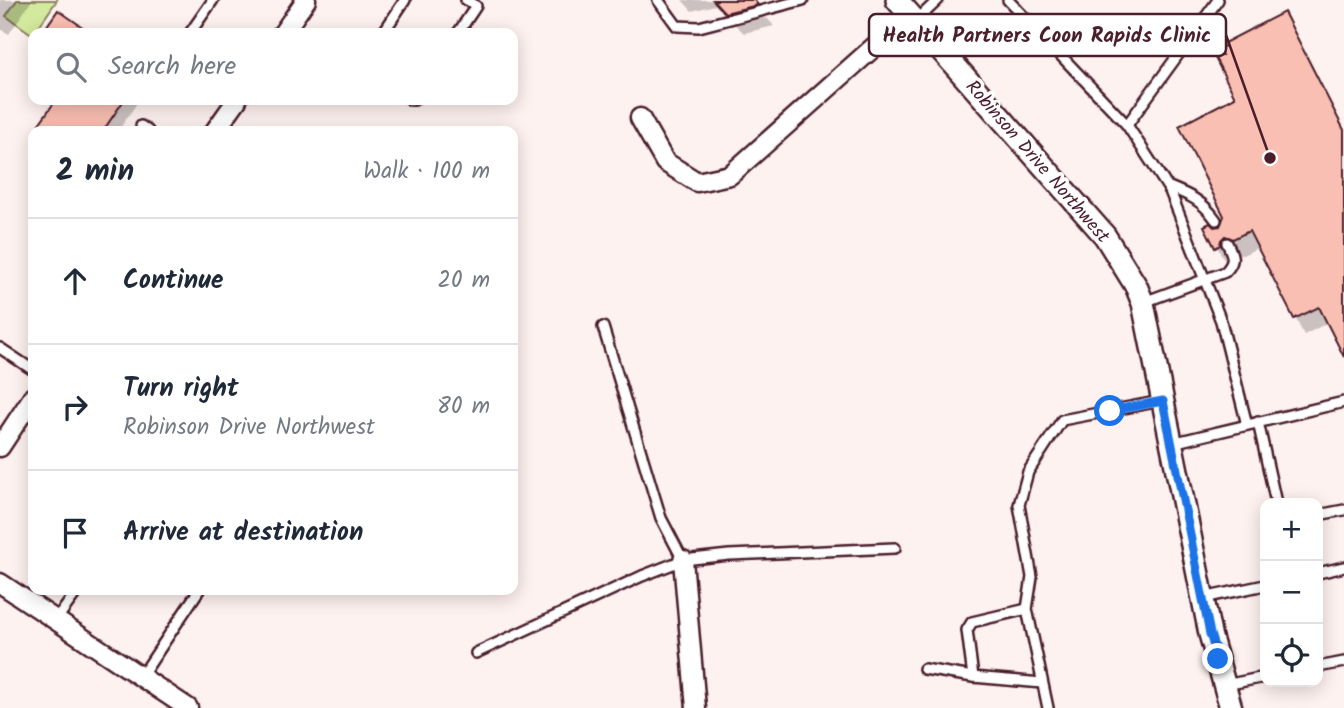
<!DOCTYPE html>
<meta charset="utf-8">
<style>
:root{--surface:#fff;--page:#f2f2f3;--text:#1f2937;--muted:#747a83;--line:#e0e1e3}
body{margin:0;font-family:Kalam,sans-serif;background:var(--page);color:var(--text)}
.controls{position:absolute;right:21px;bottom:21px;display:grid;overflow:hidden;border-radius:14px;box-shadow:0 4px 18px #0003}
.controls button{width:63px;height:63px;display:grid;place-items:center;padding:0;border:0;border-bottom:2px solid var(--line);background:var(--surface);color:var(--text);font:35px sans-serif}
.stop{position:absolute;width:21px;height:21px;margin:-16px;border:5px solid #1a73e8;border-radius:50%;background:#fff}
.stop.end{background:#1a73e8;border-color:#fff;box-shadow:0 2px 7px #0008}
.list{margin:0;padding:0;list-style:none}
h2{display:flex;justify-content:space-between;align-items:center;height:91px;margin:0;padding:0 28px;font-size:30px}
h2 small{font-size:23px;font-weight:400;color:var(--muted)}
.list li{display:grid;grid-template-columns:46px 1fr auto;gap:21px;align-items:center;box-sizing:border-box;height:126px;padding:0 28px;border-top:2px solid var(--line)}
.list b{display:block;font-size:26px;white-space:nowrap}
.list p{margin:0;font-size:23px;white-space:nowrap;color:var(--muted)}
.list em{font-size:23px;font-style:normal;color:var(--muted)}
.icon{flex:none;width:38px;height:38px;fill:none;stroke:currentColor;stroke-width:2;stroke-linecap:round;stroke-linejoin:round}
.map{position:relative;flex:none;width:1344px;height:708px;overflow:hidden}
.search{position:absolute;background:var(--surface);box-shadow:0 4px 18px #0003;left:28px;top:28px;width:490px;height:77px;display:flex;align-items:center;gap:18px;box-sizing:border-box;padding:0 24px;border-radius:14px;color:var(--muted);font-size:26px}
.panel{position:absolute;background:var(--surface);box-shadow:0 4px 18px #0003;left:28px;top:126px;width:490px;height:469px;border-radius:14px}
.map>svg:first-child{display:block}
.green{fill:#d3e99d;stroke:#8e8464;stroke-width:2}
.shadow{fill:#0003}
.building{fill:#f9bfb2;stroke:#4a1f2b;stroke-width:2}
.lines{fill:none;stroke-linecap:round;stroke-linejoin:round}
.service-casing{stroke:#4a1f2b;stroke-width:14}
.minor-casing{stroke:#4a1f2b;stroke-width:23}
.tertiary-casing{stroke:#4a1f2b;stroke-width:26}
.service{stroke:#fff;stroke-width:9}
.minor{stroke:#fff;stroke-width:18}
.tertiary{stroke:#fff;stroke-width:21}
.route{stroke:#1a73e8;stroke-width:9}
.labels{text-anchor:middle;dominant-baseline:central;stroke-width:7;stroke-linejoin:round;paint-order:stroke}
.street-label{font-size:19px;fill:#4a1f2b;stroke:#fff}
.leader{fill:none;stroke:#4a1f2b;stroke-width:2.5}
.callout-dot{fill:#4a1f2b;stroke:#fff;stroke-width:2.5}
.callout{fill:#fff;stroke:#4a1f2b;stroke-width:2.5}
.callout-label{font-size:21px;text-anchor:middle;font-weight:bold;fill:#4a1f2b}
</style>
<div class="map">
<svg width="1344" height="708" viewBox="0 0 1344 708">
<rect width="100%" height="100%" fill="#fef2f0"/>
<filter id="ink" filterUnits="userSpaceOnUse"><feTurbulence type="fractalNoise" baseFrequency=".0143" numOctaves="2"/><feDisplacementMap in="SourceGraphic" scale="14" xChannelSelector="R" yChannelSelector="G"/><feConvolveMatrix kernelMatrix="1 2 1 2 8 2 1 2 1" color-interpolation-filters="sRGB"/></filter>
<g filter="url(#ink)">
<path class="green" d="M 17,0 L 57,0 L 33,35 L 6,16 Z"/>
<g class="shadow">
<path d="M 0,0 L 32,0 L 9,34 L 0,29 Z"/>
<path d="M 682,0 L 751,0 L 764,19 L 767,18 L 774,26 L 744,33 L 715,5 L 692,11 Z"/>
<path d="M 58,100 L 139,100 L 118,131 L 45,131 L 41,124 Z"/>
<path d="M 1344,132 L 1344,351 L 1329,322 L 1304,335 L 1259,247 L 1243,255 L 1234,252 L 1226,263 L 1206,227 L 1221,228 Z"/>
</g>
<g class="building">
<path d="M 713,0 L 754,0 L 758,5 L 725,13 Z"/>
<path d="M 58,10 L 91,33 L 42,33 Z"/>
<path d="M 1284,12 L 1344,130 L 1344,357 L 1319,307 L 1294,319 L 1249,231 L 1233,239 L 1225,236 L 1221,240 L 1220,245 L 1215,248 L 1204,226 L 1210,223 L 1214,227 L 1220,226 L 1224,216 L 1179,126 L 1235,97 L 1215,58 L 1222,55 L 1218,49 L 1225,46 L 1224,43 Z"/>
<path d="M 56,100 L 124,100 L 103,131 L 50,131 L 39,124 Z"/>
</g>
<g class="lines">
<defs>
<g id="service">
<path d="M 658,0 L 677,26 L 699,27 L 803,0"/>
<path d="M 1008,0 L 1127,125"/>
<path d="M 1218,0 L 1127,125 L 1170,191 L 1221,321 L 1247,425"/>
<path d="M 916,21 L 938,0"/>
<path d="M 190,33 L 213,0"/>
<path d="M 383,33 L 405,0"/>
<path d="M 458,33 L 476,6 L 466,0"/>
<path d="M 411,100 L 414,100"/>
<path d="M 141,126 L 148,131"/>
<path d="M 1167,186 C 1189,195 1202,200 1216,220"/>
<path d="M 1144,302 L 1225,272 C 1236,261 1233,255 1227,243"/>
<path d="M 603,327 L 661,518 L 683,560"/>
<path d="M 0,348 L 33,370"/>
<path d="M 1258,422 L 1276,503"/>
<path d="M 1172,443 L 1344,402"/>
<path d="M 1318,515 L 1344,510"/>
<path d="M 1318,573 L 1344,567"/>
<path d="M 1203,598 L 1265,585"/>
<path d="M 1027,609 L 972,622 L 967,630 L 973,677 L 1042,683"/>
<path d="M 56,620 L 78,590"/>
<path d="M 476,653 L 642,576 L 683,560 L 729,555 L 895,548"/>
<path d="M 1318,667 L 1344,662"/>
<path d="M 924,669 L 973,677"/>
<path d="M 141,677 L 199,590"/>
<path d="M 1225,685 L 1265,677"/>
<path d="M 1048,708 L 1027,609 L 1032,577 L 1019,505 L 1028,472 L 1062,420 L 1161,401"/>
</g>
<g id="minor">
<path d="M 283,33 L 306,0"/>
<path d="M 640,118 L 665,162 L 697,182 L 730,175 L 910,15"/>
<path d="M 215,131 L 237,100"/>
<path d="M 0,447 L 33,397"/>
<path d="M 683,560 L 696,708"/>
<path d="M 0,583 L 188,708"/>
</g>
<path id="tertiary" d="M 897,0 L 1105,236 L 1136,286 L 1143,303 L 1210,634 L 1231,708"/>
</defs>
<use href="#service" class="service-casing"/>
<use href="#minor" class="minor-casing"/>
<use href="#tertiary" class="tertiary-casing"/>
<use href="#service" class="service"/>
<use href="#minor" class="minor"/>
<use href="#tertiary" class="tertiary"/>
</g>
</g>
<g class="lines" filter="url(#ink)">
<path class="route" d="M 1110,411 L 1163,401 L 1210,634 L 1218,659"/>
</g>
<g class="labels">
<g class="street-label">
<text transform="translate(1037 162) rotate(49)">Robinson Drive Northwest</text>
</g>
</g>
<path class="leader" d="M1270 158L1226 35"/>
<circle class="callout-dot" cx="1270" cy="158" r="7"/>
<rect class="callout" x="869" y="14" width="357" height="42" rx="7"/>
<g class="callout-label">
<text x="1047" y="42">Health Partners Coon Rapids Clinic</text>
</g>
</svg>
<div class="controls">
<button>+</button>
<button>−</button>
<button><svg class="icon" aria-label="locate" viewBox="0 0 24 24"><circle cx="12" cy="12" r="6"/><path d="M12 2v4M12 18v4M2 12h4M18 12h4"/></svg></button>
</div>
<div class="stop" style="left:1110px;top:411px"></div>
<div class="stop end" style="left:1218px;top:659px"></div>
<div class="search"><svg class="icon" aria-label="search" viewBox="0 0 24 24"><circle cx="10" cy="10" r="6"/><path d="M15 15l6 6"/></svg>Search here</div>
<section class="panel">
<h2>2 min<small>Walk · 100 m</small></h2>
<ul class="list">
<li><svg class="icon" aria-label="ahead" viewBox="0 0 24 24"><path d="M12 20V5M6 11l6-6 6 6"/></svg><div><b>Continue</b></div><em>20 m</em></li>
<li><svg class="icon" aria-label="right" viewBox="0 0 24 24"><path d="M7 20v-9h11M14 6l5 5-5 5"/></svg><div><b>Turn right</b><p>Robinson Drive Northwest</p></div><em>80 m</em></li>
<li><svg class="icon" aria-label="arrive" viewBox="0 0 24 24"><path d="M6 21V4h12l-3 4 3 4H6"/></svg><div><b>Arrive at destination</b></div></li>
</ul>
</section>
</div>
